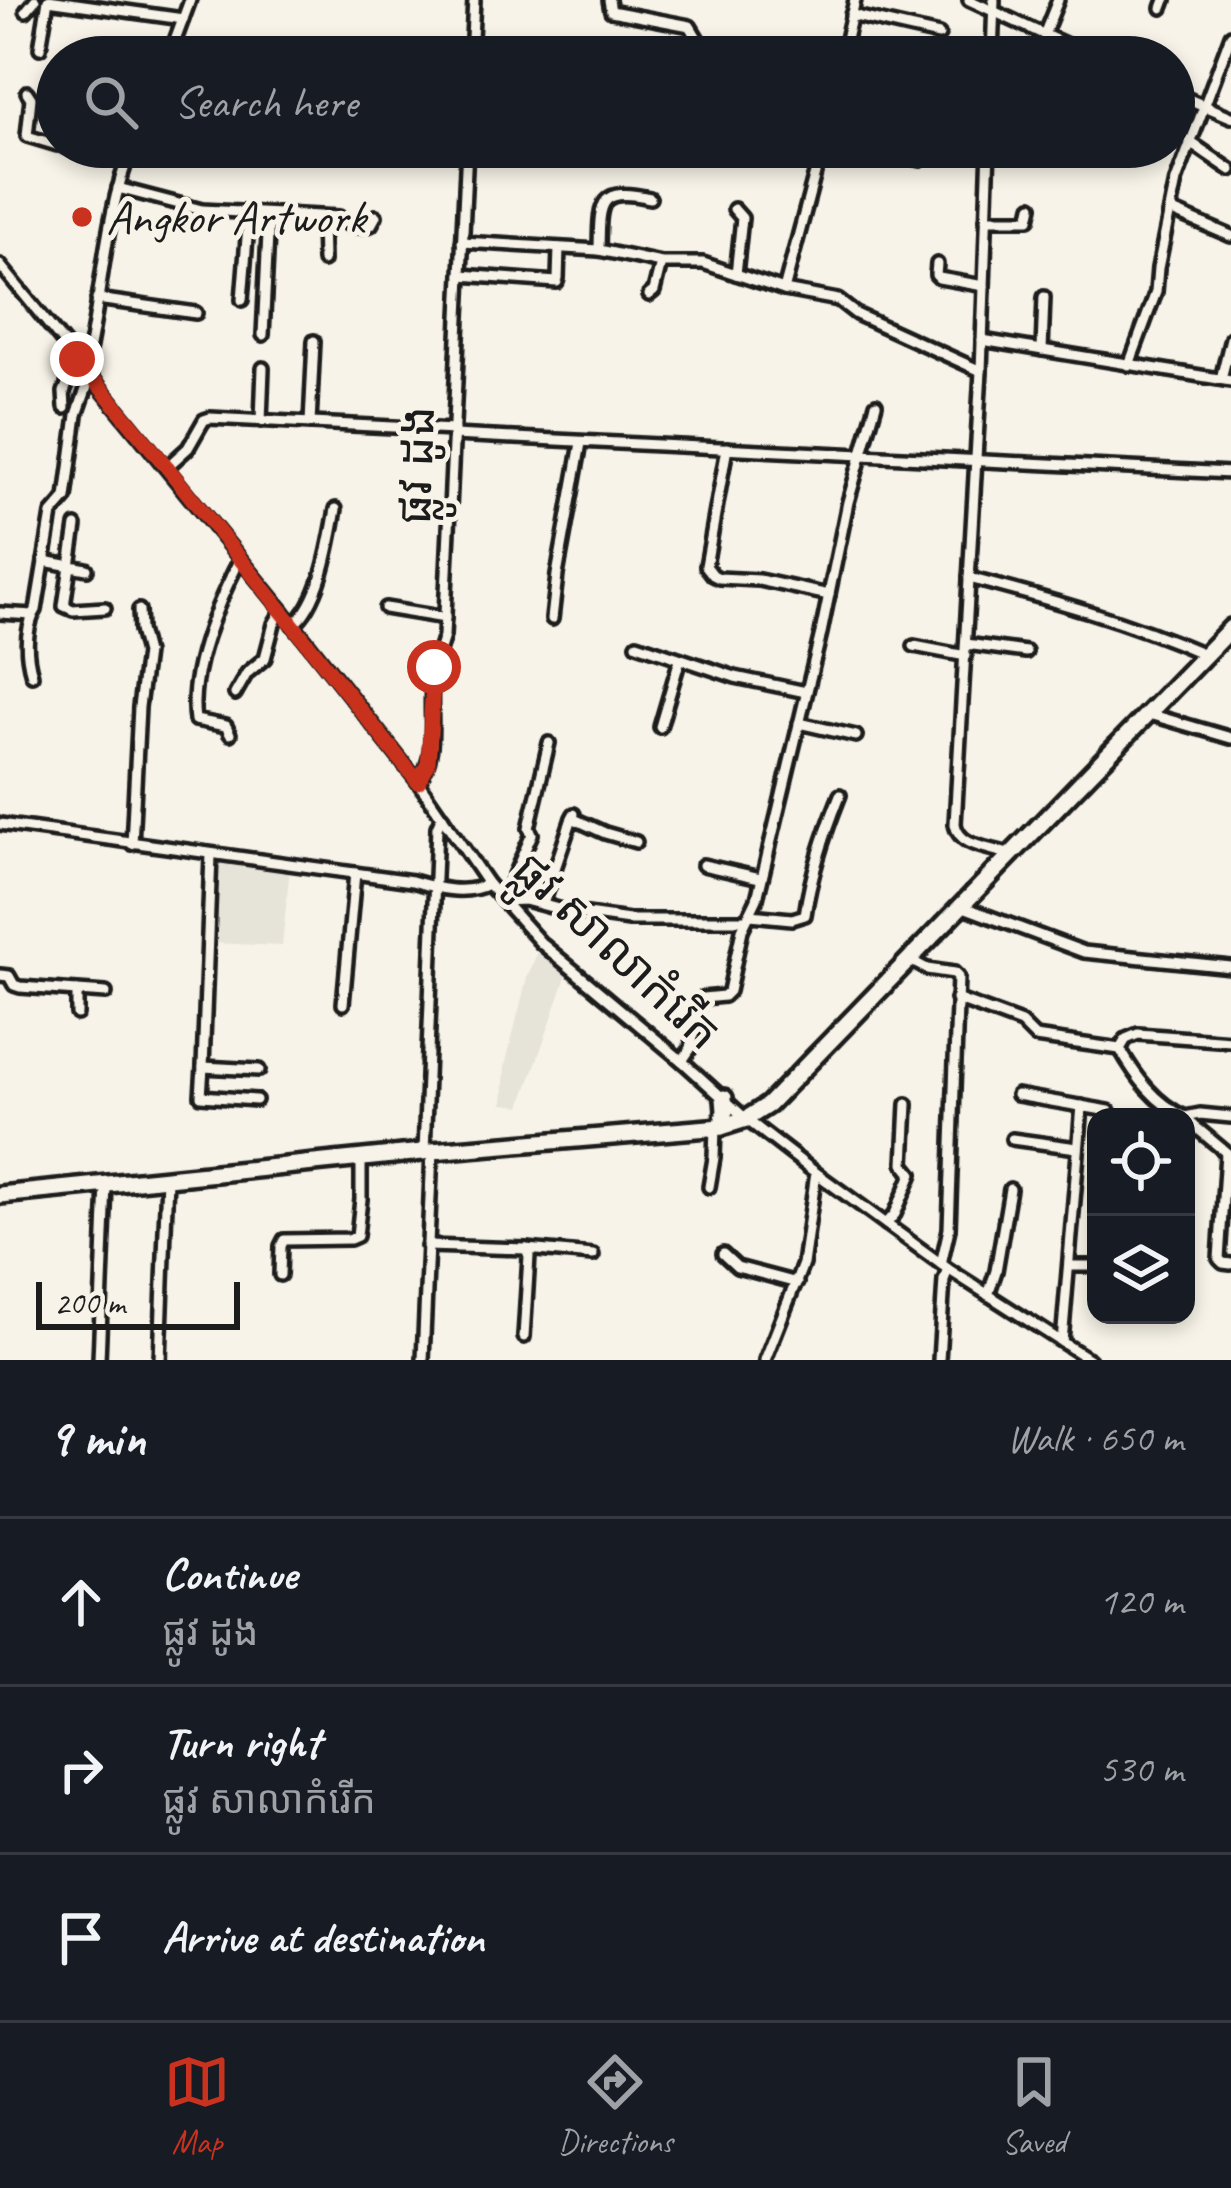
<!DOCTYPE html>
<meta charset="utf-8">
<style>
:root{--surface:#171b24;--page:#20242c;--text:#f1f3f6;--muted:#9ea1a6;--line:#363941;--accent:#c8321e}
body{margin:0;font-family:Caveat,"Noto Sans Khmer",sans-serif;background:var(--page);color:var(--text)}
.controls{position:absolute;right:36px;bottom:36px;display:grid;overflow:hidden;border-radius:24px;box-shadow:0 6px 18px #0003}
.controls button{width:108px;height:108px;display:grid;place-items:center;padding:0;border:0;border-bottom:3px solid var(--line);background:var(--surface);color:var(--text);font:60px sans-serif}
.scale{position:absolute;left:36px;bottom:30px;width:204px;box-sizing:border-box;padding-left:12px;border:6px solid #1c1c1c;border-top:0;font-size:33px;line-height:42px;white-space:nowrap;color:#1c1c1c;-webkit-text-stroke:9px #f7f3e8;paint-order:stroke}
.stop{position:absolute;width:36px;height:36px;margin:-27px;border:9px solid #c8321e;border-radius:50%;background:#fff}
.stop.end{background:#c8321e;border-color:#fff;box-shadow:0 3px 12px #0008}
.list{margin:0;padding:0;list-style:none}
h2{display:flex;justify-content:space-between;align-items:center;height:156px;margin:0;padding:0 48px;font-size:51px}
h2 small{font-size:39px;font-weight:400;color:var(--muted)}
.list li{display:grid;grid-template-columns:78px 1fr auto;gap:36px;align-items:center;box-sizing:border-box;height:168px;padding:0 48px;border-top:3px solid var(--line)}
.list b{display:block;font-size:45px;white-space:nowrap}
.list p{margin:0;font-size:39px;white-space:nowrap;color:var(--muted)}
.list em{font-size:39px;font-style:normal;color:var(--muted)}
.icon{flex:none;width:66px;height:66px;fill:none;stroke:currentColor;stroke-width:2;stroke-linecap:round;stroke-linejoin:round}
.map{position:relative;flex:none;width:1231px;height:1360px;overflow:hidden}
.search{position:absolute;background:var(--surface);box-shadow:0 6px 18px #0003;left:36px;right:36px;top:36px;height:132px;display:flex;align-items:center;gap:30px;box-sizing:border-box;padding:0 42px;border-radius:66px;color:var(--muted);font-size:45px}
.sheet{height:660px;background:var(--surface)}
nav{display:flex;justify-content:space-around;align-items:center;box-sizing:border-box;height:168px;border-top:3px solid var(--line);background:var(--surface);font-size:33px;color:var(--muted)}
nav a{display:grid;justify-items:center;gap:6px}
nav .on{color:var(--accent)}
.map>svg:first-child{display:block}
.built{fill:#e6e3d9}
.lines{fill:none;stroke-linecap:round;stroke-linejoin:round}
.minor-casing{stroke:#1c1c1c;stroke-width:18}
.highway-casing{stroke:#1c1c1c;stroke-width:24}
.minor{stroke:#f7f3e8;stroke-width:9}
.highway{stroke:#f7f3e8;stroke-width:15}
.route{stroke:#c8321e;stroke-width:15}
.poi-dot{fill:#c8321e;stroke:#f7f3e8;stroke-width:4.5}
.labels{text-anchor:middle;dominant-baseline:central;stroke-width:10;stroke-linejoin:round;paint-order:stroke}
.poi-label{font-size:48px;fill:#1c1c1c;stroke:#f7f3e8;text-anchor:start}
.street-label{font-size:48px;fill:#1c1c1c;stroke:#f7f3e8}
</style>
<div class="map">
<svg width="1231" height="1360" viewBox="0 0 1231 1360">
<rect width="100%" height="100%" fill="#f7f3e8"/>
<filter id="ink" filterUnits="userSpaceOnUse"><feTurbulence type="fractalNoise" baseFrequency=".00833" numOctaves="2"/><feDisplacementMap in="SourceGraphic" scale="24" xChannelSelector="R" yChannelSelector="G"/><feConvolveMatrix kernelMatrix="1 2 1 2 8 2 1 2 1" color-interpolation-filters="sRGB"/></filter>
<g filter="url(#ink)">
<g class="built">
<path d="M 214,857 L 290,867 L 282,946 L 211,943 Z"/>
<path d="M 541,943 L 570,966 L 521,1106 L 503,1104 L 505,1066 L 527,978 Z"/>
</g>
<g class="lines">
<defs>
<g id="minor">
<path d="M 48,0 L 183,19"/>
<path d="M 609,0 L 611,11 L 690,26 L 702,46"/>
<path d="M 969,0 L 1093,57"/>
<path d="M 1162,8 L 1165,0"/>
<path d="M 26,11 L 35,0"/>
<path d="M 851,15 L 939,35"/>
<path d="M 1044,35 L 1058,0"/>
<path d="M 40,48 L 48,0"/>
<path d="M 169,57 L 190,0"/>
<path d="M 471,57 L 474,0"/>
<path d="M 842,57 L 855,0"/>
<path d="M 992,57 L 994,0"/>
<path d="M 27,92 L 31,98 L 27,136 L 57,145"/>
<path d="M 1174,93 L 1231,117"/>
<path d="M 1190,142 L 1231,170"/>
<path d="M 64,147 L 126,161"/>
<path d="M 859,147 L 921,160"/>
<path d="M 989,147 L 981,371 L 955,824 C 959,848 991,847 1011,855"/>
<path d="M 118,188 L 202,210 L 339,217 C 348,227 358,229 371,225 L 376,216"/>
<path d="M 734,209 L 742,218 L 736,274"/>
<path d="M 1170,210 L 1231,236"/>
<path d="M 322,217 L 323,261"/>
<path d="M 986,219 L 1029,219 L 1032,206"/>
<path d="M 462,242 L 599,250 L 661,263 L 703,263 L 784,290 L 838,300 L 856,314 L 981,371"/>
<path d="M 599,250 C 600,204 597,186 650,198"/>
<path d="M 937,264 L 936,275 L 939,278 L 984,286"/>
<path d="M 0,265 L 282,610 L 418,782 L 488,884 L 541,943 L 682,1061 L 746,1119 L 816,1173 L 948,1269 L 1090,1360"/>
<path d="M 461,275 L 557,282"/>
<path d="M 558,279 L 559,248"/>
<path d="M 784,290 L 822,147"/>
<path d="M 649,295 L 654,291 L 661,263"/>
<path d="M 97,299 L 196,313"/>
<path d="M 242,300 L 249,213"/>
<path d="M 263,335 L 269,214"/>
<path d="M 982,340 L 1231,381"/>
<path d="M 1042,350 L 1044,297"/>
<path d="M 1129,365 L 1156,292 L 1158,268 L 1176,181 L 1231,35"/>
<path d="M 85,369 C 103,295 103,218 132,147"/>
<path d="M 1221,379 L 1231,338"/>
<path d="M 65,408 L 64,392 L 77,359"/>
<path d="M 261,421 L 263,368"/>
<path d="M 310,423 L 314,341"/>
<path d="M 453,435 L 1231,473"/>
<path d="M 727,448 L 706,566 L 713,575 L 719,578 L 759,580 L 829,595"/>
<path d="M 167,467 L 188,448 L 204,420 L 210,418 L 454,430"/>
<path d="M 76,526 L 64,606 L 73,610 L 105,608"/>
<path d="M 44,561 L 87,569"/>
<path d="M 969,578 C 1049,599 1128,621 1204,654"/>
<path d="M 385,608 L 445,618"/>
<path d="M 0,613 L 33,615 L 36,610 L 52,514 L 66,498 L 77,415 L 91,375"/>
<path d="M 552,619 L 557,575 L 581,443"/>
<path d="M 293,625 C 321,603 330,542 336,509"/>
<path d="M 637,644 L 735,677 L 806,692"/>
<path d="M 966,644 L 1026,652"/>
<path d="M 914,646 L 966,656"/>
<path d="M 32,675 C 26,655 25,635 33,615"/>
<path d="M 235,694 L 247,673 L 265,658 L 274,624 L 282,610"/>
<path d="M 1149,714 L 1231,738"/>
<path d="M 799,723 L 856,736"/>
<path d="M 660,727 L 680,659"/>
<path d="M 230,734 L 226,726 L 195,720 C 188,671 218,602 240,559"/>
<path d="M 418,782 C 439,755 429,717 432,685 C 433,668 439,652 444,636 L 467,147"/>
<path d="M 574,814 L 572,818 L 605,833 L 636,842"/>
<path d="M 0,824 L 412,881 C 436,888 465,896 488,884"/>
<path d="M 132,844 L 139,707 L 146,653 L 140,630 L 139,610"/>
<path d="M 211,855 L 203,1067 L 259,1070"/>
<path d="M 703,865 L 760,878"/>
<path d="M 503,900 L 532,834 L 529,828 L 549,743"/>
<path d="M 503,901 L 525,900 L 566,911 L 629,920 L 746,920"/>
<path d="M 543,904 L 572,818"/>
<path d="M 961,906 L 1084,952 L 1231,967"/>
<path d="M 750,915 L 792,919 L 805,915 C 811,873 824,835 840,795"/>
<path d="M 910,960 L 927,969 L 954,973 L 958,977 L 949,1229 L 941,1264"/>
<path d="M 0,975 L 9,976 L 14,985 L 20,987 L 106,993"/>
<path d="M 956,999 L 1021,1023 L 1035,1037 L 1120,1049"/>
<path d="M 343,1004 L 355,873"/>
<path d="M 77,1014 L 77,991"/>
<path d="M 682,1061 L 691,1048 L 699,1001 L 703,998 L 724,996 L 729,991 L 742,930 L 757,899 L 821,633 L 848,502 L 876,404"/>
<path d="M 203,1067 L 201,1096 L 256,1100"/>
<path d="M 1017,1095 L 1109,1111"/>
<path d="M 1185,1117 C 1155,1103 1136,1077 1120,1049 L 1126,1039 L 1138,1034 L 1231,1041"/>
<path d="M 1185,1117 L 1200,1114 L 1231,1117"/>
<path d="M 1186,1119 L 1228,1154"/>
<path d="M 1012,1139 L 1077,1148"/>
<path d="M 424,1152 L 437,827 L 442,816"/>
<path d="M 1226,1153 L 1219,1259 L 1223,1263 L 1231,1264"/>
<path d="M 709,1187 L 714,1158 L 715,1127"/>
<path d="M 886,1224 L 895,1214 L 912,1174 L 904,1164 L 907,1104"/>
<path d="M 427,1246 L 526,1249 L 529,1256 L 524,1337"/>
<path d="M 526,1249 L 593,1255"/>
<path d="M 723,1254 L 737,1267 L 797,1283"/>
<path d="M 1070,1266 L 1096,1266"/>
<path d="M 280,1275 L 281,1246 L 284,1240 L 350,1239 L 357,1236 L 361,1199 L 361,1158"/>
<path d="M 988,1295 L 996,1271 L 1010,1189"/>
<path d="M 1062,1342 L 1082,1106"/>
<path d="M 99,1360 L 106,1184"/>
<path d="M 160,1360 L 167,1178"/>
<path d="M 423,1360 L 432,1151"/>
<path d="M 765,1360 L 803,1264 L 816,1173"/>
<path d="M 939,1360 L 944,1280 L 948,1269"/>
</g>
<g id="highway">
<path d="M 721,1127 L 725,1111 L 724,1098"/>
<path d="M 0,1195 L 432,1151 L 721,1127 L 746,1119 L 768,1105 L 1231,628"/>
</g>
</defs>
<use href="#minor" class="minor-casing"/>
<use href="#highway" class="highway-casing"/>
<use href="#minor" class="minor"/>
<use href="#highway" class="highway"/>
</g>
</g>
<g class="lines" filter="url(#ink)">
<path class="route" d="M 77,359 L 167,467 L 418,782 L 428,764 L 434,667"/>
</g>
<circle class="poi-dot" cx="82" cy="217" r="12"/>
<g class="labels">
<g class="poi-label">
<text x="106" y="217">Angkor Artwork</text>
</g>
<g class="street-label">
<text transform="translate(416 465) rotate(-88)">ផ្លូវ ដូង</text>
<text transform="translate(617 951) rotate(43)">ផ្លូវ សាលាកំរើក</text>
</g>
</g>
</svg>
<div class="controls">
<button><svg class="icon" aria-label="locate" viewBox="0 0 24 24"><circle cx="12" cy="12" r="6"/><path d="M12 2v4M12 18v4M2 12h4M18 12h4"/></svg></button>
<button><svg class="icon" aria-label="layers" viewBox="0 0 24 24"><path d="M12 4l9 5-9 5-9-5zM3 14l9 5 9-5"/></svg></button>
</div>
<div class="scale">200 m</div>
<div class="stop" style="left:434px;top:667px"></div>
<div class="stop end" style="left:77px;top:359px"></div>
<div class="search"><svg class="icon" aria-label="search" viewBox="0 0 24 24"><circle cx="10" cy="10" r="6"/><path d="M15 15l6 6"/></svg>Search here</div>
</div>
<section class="sheet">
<h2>9 min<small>Walk · 650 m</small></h2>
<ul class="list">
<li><svg class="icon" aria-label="ahead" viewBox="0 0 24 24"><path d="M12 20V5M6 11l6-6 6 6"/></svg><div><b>Continue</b><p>ផ្លូវ ដូង</p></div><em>120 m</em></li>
<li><svg class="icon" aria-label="right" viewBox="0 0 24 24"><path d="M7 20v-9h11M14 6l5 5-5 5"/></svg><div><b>Turn right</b><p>ផ្លូវ សាលាកំរើក</p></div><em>530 m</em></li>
<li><svg class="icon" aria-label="arrive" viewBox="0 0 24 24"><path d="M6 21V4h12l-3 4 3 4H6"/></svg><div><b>Arrive at destination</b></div></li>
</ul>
</section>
<nav>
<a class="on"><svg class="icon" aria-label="map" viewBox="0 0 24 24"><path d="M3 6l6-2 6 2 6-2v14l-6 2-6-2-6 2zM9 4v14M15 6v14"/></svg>Map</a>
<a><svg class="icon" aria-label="directions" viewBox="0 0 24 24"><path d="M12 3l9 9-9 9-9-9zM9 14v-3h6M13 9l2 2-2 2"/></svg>Directions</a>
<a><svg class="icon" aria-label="saved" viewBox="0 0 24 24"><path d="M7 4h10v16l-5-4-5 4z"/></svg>Saved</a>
</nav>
